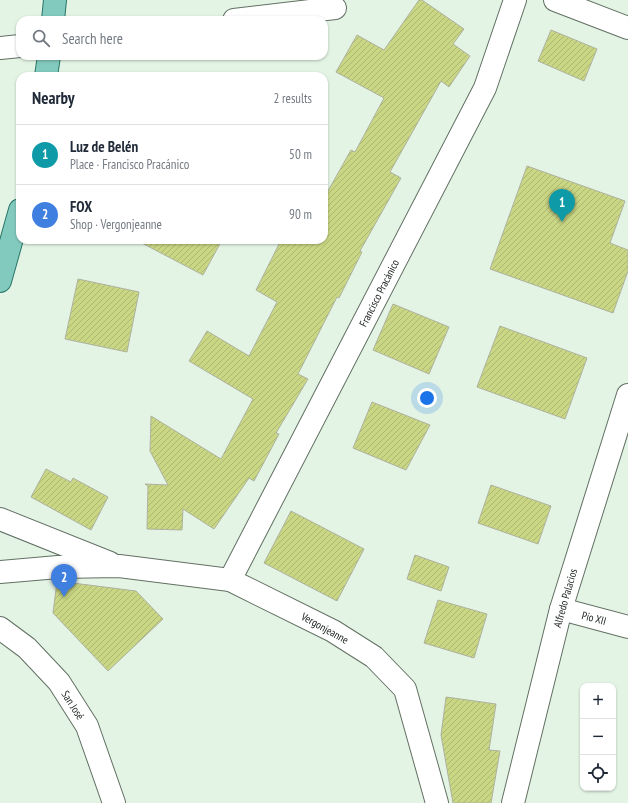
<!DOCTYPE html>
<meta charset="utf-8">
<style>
:root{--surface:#fff;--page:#f2f2f3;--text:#1f2937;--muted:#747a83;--line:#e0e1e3;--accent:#b6337a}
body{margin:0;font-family:"PT Sans Narrow",sans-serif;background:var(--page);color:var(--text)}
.controls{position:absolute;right:12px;bottom:12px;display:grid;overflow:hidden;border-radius:8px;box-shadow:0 1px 3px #0004}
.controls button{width:36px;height:36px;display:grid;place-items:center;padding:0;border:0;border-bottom:1px solid var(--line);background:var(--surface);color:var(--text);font:20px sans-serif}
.you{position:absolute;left:427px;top:398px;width:14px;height:14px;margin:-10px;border:3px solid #fff;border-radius:50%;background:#1a73e8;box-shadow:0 0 0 6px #1a73e833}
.badge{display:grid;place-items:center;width:26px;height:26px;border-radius:50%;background:var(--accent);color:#fff;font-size:13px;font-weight:700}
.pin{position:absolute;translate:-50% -33px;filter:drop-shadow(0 1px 2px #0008)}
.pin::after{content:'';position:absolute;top:21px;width:14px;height:12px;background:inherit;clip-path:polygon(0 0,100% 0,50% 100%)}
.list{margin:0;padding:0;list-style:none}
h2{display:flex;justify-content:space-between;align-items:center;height:52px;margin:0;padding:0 16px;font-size:17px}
h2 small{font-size:13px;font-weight:400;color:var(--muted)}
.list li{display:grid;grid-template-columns:26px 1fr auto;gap:12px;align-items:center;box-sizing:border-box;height:60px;padding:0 16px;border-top:1px solid var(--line)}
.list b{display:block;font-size:15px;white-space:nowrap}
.list p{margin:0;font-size:13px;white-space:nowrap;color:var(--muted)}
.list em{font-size:13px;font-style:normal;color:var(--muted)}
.icon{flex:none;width:22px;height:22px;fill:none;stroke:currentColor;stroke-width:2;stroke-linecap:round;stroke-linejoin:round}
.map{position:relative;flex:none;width:628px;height:803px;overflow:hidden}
.search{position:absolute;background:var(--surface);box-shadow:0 1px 3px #0004;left:16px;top:16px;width:312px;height:44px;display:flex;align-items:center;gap:10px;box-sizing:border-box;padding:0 14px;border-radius:12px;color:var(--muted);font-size:15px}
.panel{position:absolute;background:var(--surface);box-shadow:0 1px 3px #0004;left:16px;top:72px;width:312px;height:172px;border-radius:12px}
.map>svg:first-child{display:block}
.building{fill:url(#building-hatch);stroke:#aeb29f}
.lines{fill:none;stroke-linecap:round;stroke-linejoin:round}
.minor-casing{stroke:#627063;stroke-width:24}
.primary-casing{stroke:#287668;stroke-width:24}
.minor{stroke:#fff;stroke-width:22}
.primary{stroke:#83cabe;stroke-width:22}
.labels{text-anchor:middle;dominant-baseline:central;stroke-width:3;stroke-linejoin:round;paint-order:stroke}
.street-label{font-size:11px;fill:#181e19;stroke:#fff}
</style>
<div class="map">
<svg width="628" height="803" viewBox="0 0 628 803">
<defs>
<pattern id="building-hatch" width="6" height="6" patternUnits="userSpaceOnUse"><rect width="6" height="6" fill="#c9d684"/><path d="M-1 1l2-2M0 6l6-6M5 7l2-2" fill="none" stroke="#acb771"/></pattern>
</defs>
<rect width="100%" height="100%" fill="#e3f4e5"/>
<g class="building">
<path d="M 419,0 L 422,0 L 464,29 L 453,44 L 470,56 L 449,87 L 441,81 L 390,172 L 401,178 L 360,251 L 362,252 L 339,298 L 337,297 L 298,374 L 308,379 L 276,433 L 279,434 L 254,481 L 249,478 L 214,529 L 183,509 L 182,530 L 147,529 L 148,486 L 145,484 L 168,485 L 150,451 L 151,416 L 221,459 L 253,399 L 189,361 L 207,331 L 249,356 L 277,302 L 256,290 L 281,240 L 324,240 L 324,198 L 351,150 L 355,152 L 384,98 L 336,72 L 357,35 L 384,50 Z"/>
<path d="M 551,30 L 597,49 L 584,81 L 538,61 Z"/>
<path d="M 527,166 L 625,201 L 610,243 L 628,250 L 628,271 L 613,313 L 490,269 Z"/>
<path d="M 136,240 L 222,240 L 203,275 Z"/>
<path d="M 78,279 L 139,292 L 127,352 L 65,339 Z"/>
<path d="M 393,304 L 449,327 L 429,374 L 373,350 Z"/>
<path d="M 500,326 L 587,358 L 565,419 L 477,387 Z"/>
<path d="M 372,402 L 430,425 L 406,470 L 353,448 Z"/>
<path d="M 46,469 L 71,482 L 73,478 L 108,497 L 91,530 L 31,497 Z"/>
<path d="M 491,485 L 551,506 L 538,544 L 478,523 Z"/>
<path d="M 291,511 L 364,549 L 337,601 L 264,563 Z"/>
<path d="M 415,555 L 449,567 L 441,591 L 407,579 Z"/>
<path d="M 57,581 L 136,591 L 163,619 L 108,671 L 53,613 Z"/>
<path d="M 438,600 L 487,614 L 474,658 L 424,643 Z"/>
<path d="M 446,697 L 496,704 L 489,750 L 500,751 L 491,803 L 453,803 L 441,735 Z"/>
</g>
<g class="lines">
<defs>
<g id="minor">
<path d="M 555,0 L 628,28"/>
<path d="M 234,20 L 335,8"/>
<path d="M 0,48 L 20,46"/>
<path d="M 0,519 L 110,563"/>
<path d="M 0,572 L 58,567 L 119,566 L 230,580 L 333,631 L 374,657 L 405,689 L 437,803"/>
<path d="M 230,580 L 485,88 L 515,0"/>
<path d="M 561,609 L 628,627"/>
<path d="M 0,628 L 27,648 L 59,682 L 87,726 L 114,803"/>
<path d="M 513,803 L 561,609 L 628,395"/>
</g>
<g id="primary">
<path d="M 53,20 L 55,0"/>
<path d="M 46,76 L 49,56"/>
<path d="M 0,281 L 20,210"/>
</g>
</defs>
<use href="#minor" class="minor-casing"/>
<use href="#primary" class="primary-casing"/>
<use href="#minor" class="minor"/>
<use href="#primary" class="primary"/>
</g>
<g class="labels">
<g class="street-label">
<text transform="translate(379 293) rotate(-63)">Francisco Pracánico</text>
<text transform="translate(565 598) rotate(-74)">Alfredo Palacios</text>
<text transform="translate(594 618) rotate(15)">Pío XII</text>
<text transform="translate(325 628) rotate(29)">Vergonjeanne</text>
<text transform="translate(73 705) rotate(57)">San José</text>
</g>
</g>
</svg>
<div class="controls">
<button>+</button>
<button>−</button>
<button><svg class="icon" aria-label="locate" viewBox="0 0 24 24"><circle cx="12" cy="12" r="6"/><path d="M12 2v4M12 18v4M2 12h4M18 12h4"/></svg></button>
</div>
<div class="you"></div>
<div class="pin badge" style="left:562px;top:222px;background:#0f9aa8">1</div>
<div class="pin badge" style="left:64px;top:597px;background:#3f7fe0">2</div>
<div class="search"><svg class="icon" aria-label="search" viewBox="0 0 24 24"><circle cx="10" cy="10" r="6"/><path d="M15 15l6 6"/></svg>Search here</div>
<section class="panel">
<h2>Nearby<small>2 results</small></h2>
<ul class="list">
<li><span class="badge" style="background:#0f9aa8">1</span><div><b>Luz de Belén</b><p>Place · Francisco Pracánico</p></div><em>50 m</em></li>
<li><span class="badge" style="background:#3f7fe0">2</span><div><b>FOX</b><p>Shop · Vergonjeanne</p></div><em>90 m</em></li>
</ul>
</section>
</div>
